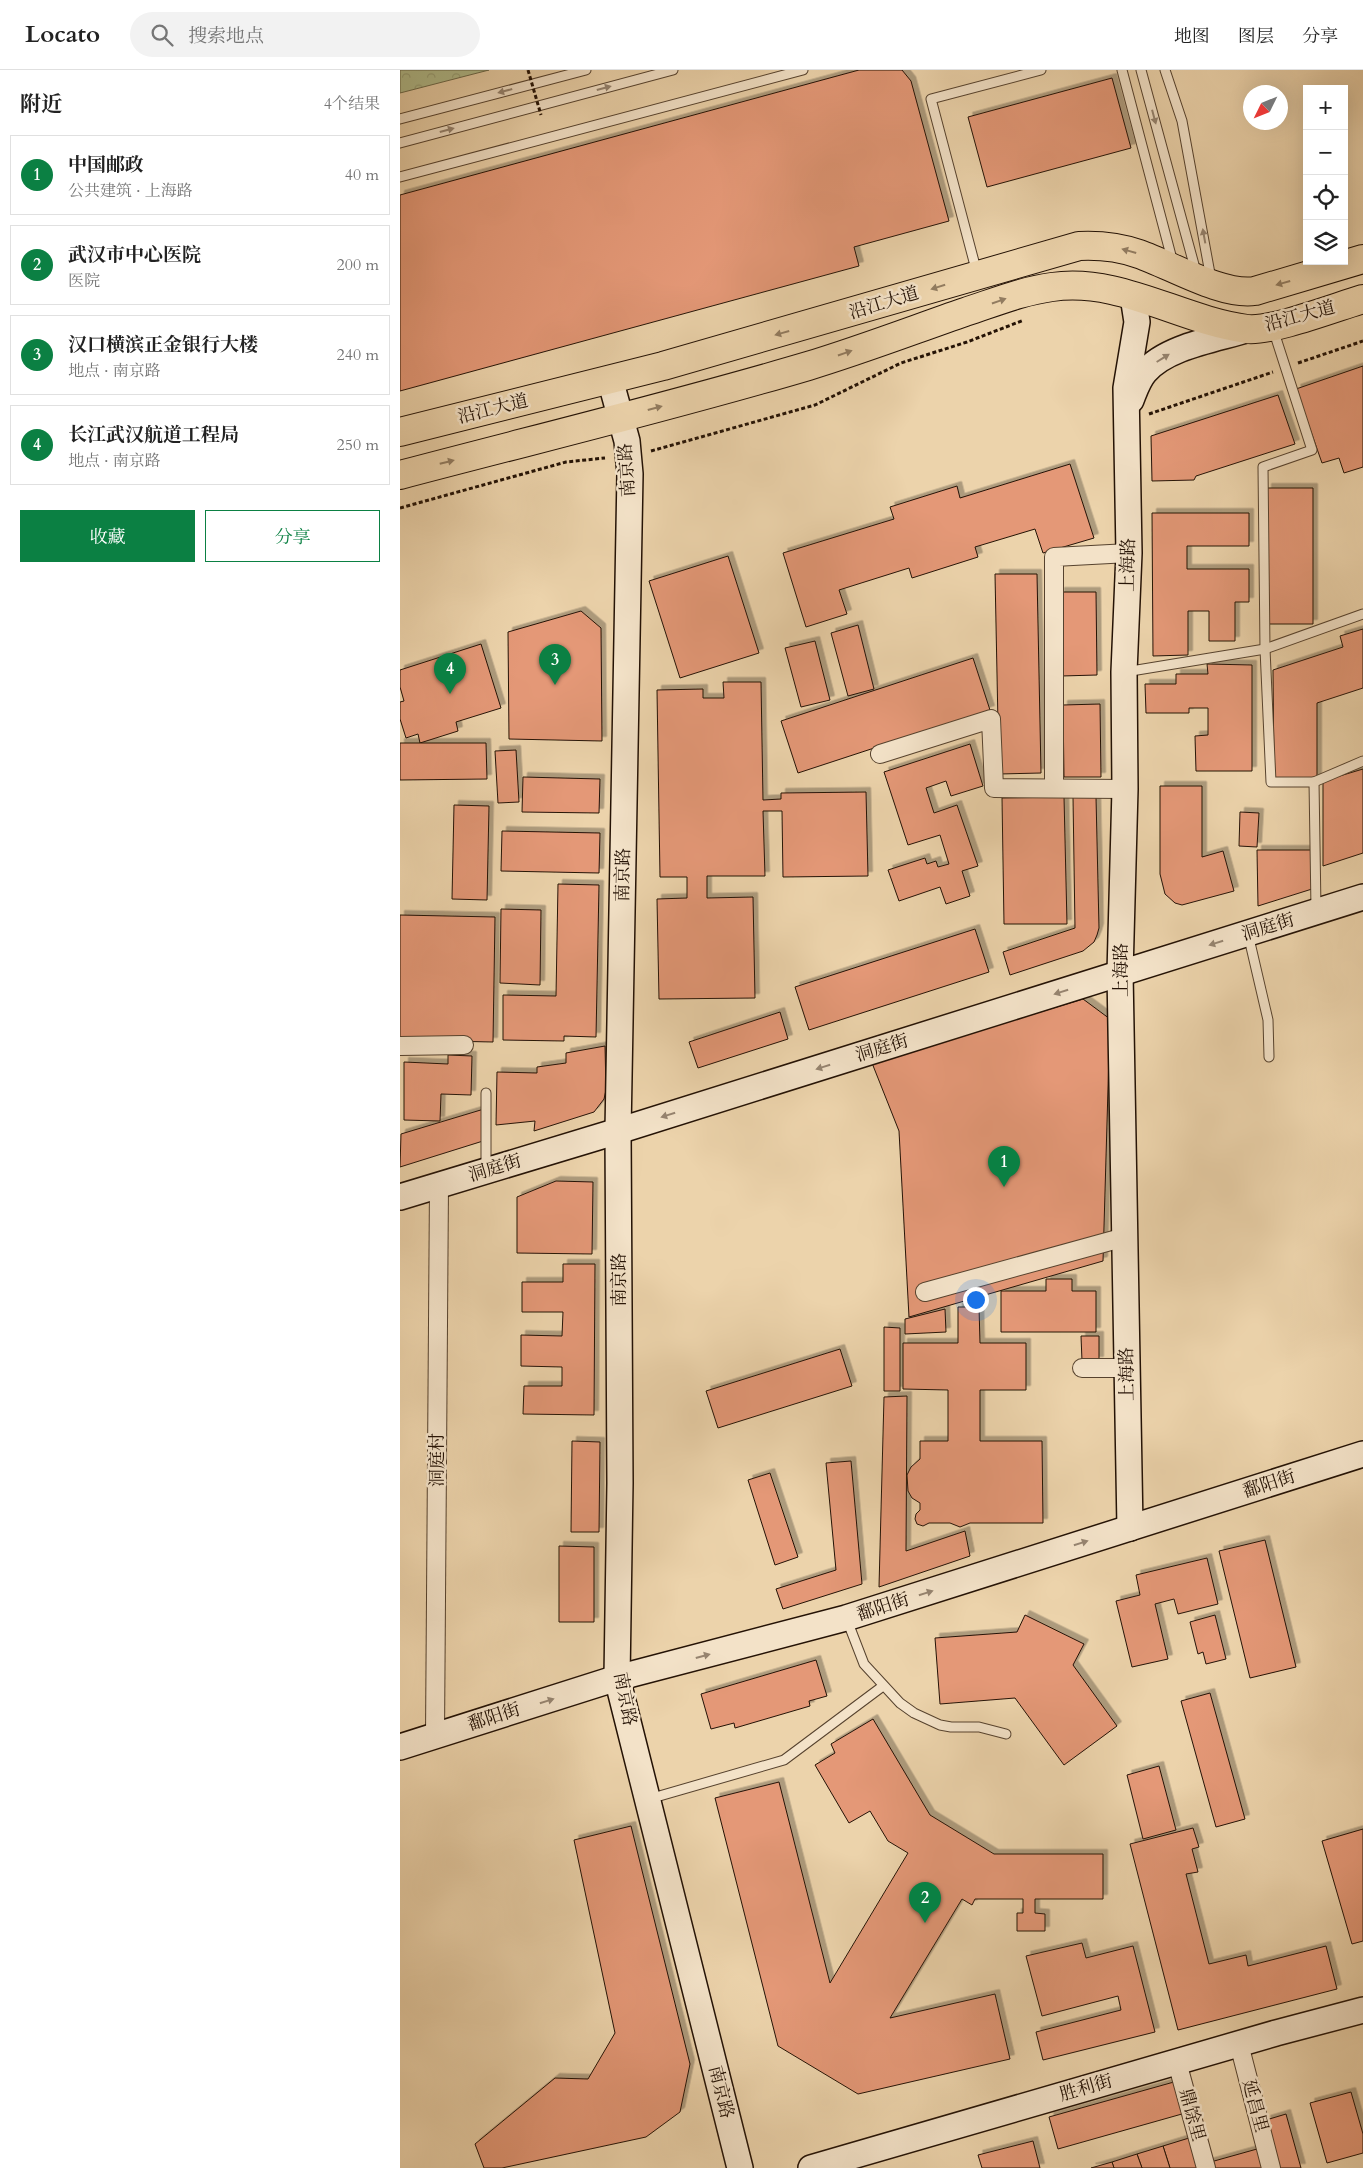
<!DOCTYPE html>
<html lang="zh">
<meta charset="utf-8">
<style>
:root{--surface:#fff;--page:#f2f2f2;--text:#222;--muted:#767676;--line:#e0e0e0;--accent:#0b8043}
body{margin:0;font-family:Cardo,"Noto Serif SC",serif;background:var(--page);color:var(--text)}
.controls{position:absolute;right:15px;top:15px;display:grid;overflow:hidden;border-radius:0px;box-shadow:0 5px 20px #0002}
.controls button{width:45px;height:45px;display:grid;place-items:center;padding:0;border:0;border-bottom:1px solid var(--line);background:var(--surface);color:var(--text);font:25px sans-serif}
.compass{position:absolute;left:843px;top:15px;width:45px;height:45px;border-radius:50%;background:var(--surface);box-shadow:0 5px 20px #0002;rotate:227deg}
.you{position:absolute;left:575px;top:1229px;width:18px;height:18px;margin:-12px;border:4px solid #fff;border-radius:50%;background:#1a73e8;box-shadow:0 0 0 8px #1a73e833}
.badge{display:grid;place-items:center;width:32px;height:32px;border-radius:50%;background:var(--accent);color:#fff;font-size:16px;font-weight:700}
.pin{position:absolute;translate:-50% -41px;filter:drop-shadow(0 1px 2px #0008)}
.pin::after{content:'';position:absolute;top:26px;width:18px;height:15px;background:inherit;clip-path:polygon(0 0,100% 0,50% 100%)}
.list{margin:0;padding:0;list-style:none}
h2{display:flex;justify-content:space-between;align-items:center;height:65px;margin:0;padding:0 20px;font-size:21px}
h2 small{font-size:16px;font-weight:400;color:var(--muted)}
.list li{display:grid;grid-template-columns:32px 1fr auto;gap:15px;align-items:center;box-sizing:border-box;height:80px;margin:0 10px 10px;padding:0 10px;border:1px solid var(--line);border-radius:0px}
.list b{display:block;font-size:19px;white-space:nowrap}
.list p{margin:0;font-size:16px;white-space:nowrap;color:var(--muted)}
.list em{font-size:16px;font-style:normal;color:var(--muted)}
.actions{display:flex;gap:10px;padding:15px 20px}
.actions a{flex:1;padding:11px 0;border:1px solid var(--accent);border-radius:0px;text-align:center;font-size:18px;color:var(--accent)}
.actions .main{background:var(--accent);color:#fff}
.icon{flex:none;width:28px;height:28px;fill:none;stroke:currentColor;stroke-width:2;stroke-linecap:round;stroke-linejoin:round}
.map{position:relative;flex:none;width:963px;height:2098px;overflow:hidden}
header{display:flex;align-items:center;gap:30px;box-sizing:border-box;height:70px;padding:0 25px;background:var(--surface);border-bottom:1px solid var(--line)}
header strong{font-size:24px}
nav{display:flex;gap:28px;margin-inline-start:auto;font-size:18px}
.search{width:350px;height:45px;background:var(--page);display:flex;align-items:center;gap:12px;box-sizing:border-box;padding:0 18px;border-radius:28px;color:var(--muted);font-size:19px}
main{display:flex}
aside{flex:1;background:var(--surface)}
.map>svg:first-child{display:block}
.forest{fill:url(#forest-crowns);stroke:#6a684a}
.building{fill:#e49877;stroke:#241205;filter:url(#shadow)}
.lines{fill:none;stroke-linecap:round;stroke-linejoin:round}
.lane-casing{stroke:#56422e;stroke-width:11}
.street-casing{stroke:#56422e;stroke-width:20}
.secondary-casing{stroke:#241205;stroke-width:28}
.primary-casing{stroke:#241205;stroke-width:30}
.path{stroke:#241205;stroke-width:3;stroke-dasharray:4 2.5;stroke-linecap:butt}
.lane{stroke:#f3e2c8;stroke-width:9}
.street{stroke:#f3e2c8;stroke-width:18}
.secondary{stroke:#f3e2c8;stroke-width:25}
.primary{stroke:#ecd3ab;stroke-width:28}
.path-bridge{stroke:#241205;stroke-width:3;stroke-dasharray:4 2.5;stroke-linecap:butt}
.oneway{fill:#968470}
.oneway2{fill:#927c60}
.labels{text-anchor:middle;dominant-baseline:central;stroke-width:5;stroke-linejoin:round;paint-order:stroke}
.street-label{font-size:18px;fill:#241205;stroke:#f3e2c8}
</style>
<header>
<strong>Locato</strong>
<div class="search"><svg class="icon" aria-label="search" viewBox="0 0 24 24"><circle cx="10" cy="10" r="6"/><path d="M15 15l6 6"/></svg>搜索地点</div>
<nav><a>地图</a><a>图层</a><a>分享</a></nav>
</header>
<main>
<aside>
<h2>附近<small>4个结果</small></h2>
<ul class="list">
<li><span class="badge">1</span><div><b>中国邮政</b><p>公共建筑 · 上海路</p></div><em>40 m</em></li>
<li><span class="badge">2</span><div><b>武汉市中心医院</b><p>医院</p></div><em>200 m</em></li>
<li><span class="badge">3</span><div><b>汉口横滨正金银行大楼</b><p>地点 · 南京路</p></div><em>240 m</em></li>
<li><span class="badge">4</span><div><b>长江武汉航道工程局</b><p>地点 · 南京路</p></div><em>250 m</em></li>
</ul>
<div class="actions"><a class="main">收藏</a><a>分享</a></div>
</aside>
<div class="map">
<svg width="963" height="2098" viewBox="0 0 963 2098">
<defs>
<pattern id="forest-crowns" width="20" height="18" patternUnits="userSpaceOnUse" patternTransform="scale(1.25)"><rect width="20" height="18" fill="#b1be8e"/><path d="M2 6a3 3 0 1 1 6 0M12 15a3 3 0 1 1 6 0" fill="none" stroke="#98a279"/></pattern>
<filter id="shadow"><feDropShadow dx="4.5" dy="-4.5" stdDeviation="0" flood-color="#0004"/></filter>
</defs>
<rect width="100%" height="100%" fill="#ecd3ab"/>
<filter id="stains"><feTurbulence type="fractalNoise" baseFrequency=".004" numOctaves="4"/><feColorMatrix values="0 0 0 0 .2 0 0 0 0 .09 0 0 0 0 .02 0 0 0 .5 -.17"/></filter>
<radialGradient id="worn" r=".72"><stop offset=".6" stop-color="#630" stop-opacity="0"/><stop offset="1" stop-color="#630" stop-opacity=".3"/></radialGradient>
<path class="forest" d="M 0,0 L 89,0 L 0,23 Z"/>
<g class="building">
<path d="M 459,0 L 502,0 L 511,11 L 549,151 L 454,177 L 459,196 L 0,321 L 0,125 Z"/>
<path d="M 712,8 L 731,78 L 587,117 L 568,47 Z"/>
<path d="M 963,296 L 963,397 L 944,403 L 939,388 L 922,393 L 896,319 Z"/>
<path d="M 878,325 L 895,374 L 796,406 L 794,410 L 752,411 L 751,366 Z"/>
<path d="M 670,394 L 694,468 L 643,483 L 635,459 L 575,477 L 578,487 L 512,508 L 509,498 L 439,520 L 447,544 L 406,557 L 383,483 L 494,449 L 490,437 L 557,416 L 560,428 Z"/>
<path d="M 867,418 L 913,418 L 913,554 L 869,554 Z"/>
<path d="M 752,443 L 849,443 L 849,476 L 787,476 L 787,499 L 849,499 L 849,532 L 835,532 L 835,571 L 809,571 L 809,541 L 788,541 L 788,585 L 753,586 Z"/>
<path d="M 328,486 L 359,583 L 280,608 L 249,511 Z"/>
<path d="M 595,504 L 637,504 L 641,703 L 599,704 Z"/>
<path d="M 660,522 L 696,522 L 697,605 L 661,606 Z"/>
<path d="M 181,541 L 201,558 L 202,671 L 109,669 L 108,562 Z"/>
<path d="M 458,555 L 474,619 L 448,626 L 431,563 Z"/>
<path d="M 963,559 L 963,618 L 917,633 L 917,709 L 874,709 L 873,600 L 943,577 L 940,566 Z"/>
<path d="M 415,571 L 430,630 L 401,637 L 385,578 Z"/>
<path d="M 81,574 L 101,638 L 56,652 L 58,661 L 20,673 L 18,664 L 6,668 L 0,649 L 0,632 L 4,631 L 0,617 L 0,600 Z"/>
<path d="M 573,588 L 590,640 L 398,703 L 381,651 Z"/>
<path d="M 807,594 L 852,595 L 852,701 L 796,701 L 795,666 L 808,665 L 808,638 L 789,638 L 789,643 L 746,643 L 745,614 L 776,614 L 776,604 L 808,604 Z"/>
<path d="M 323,612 L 361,612 L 363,730 L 381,729 L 381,723 L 466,722 L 468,806 L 383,807 L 382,741 L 363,741 L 365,806 L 307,806 L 307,828 L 353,827 L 355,928 L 259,929 L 257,829 L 287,828 L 287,807 L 260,807 L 257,620 L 303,619 L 303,628 L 324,628 Z"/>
<path d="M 700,634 L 701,707 L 664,707 L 663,635 Z"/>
<path d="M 0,673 L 86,673 L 87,709 L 0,710 Z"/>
<path d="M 570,674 L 583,716 L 551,726 L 546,711 L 526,718 L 534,743 L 557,735 L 578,796 L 562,801 L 570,826 L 546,834 L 540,817 L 499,831 L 488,800 L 525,788 L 527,794 L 536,791 L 538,797 L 549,794 L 540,765 L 508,775 L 484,702 Z"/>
<path d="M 116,680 L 119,732 L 98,733 L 95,681 Z"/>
<path d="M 963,699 L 963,783 L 923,796 L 923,711 Z"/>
<path d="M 123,707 L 200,709 L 199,743 L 122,742 Z"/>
<path d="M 760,716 L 802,716 L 802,787 L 823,781 L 834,821 L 782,835 L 775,833 L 765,824 L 760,804 Z"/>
<path d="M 664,727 L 667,854 L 604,854 L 602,728 Z"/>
<path d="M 673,727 L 696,727 L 699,858 L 697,865 L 694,872 L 683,881 L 610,905 L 603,882 L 675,858 Z"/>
<path d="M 54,735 L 89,736 L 87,830 L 52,829 Z"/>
<path d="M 840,742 L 859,743 L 857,777 L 839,776 Z"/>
<path d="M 102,761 L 200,763 L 199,803 L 101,801 Z"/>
<path d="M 857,780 L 912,780 L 912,819 L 858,836 Z"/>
<path d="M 158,814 L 199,815 L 196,967 L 164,966 L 164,971 L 103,970 L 103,925 L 156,926 Z"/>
<path d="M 101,839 L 141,840 L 140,915 L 100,913 Z"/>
<path d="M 0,845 L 95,847 L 93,972 L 0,970 Z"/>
<path d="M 575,859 L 589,902 L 409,960 L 395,917 Z"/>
<path d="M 683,929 L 710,949 L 703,1191 L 509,1247 L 499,1061 L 472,993 Z"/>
<path d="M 380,942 L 388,969 L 298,998 L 289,972 Z"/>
<path d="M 205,976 L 206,1020 L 204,1029 L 194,1042 L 134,1061 L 135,1051 L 96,1055 L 97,1002 L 137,1003 L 137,997 L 166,993 L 166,983 Z"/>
<path d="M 48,985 L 72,986 L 71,1025 L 41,1024 L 40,1051 L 4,1050 L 4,992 L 48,994 Z"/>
<path d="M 84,1039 L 83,1071 L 0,1097 L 1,1064 Z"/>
<path d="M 156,1111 L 193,1112 L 192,1184 L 117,1183 L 117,1127 Z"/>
<path d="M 163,1194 L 195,1194 L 194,1345 L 123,1344 L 124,1316 L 162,1316 L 162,1297 L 121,1296 L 121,1265 L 162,1266 L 163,1242 L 122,1242 L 122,1212 L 163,1212 Z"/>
<path d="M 646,1209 L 672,1209 L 672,1221 L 696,1221 L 696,1262 L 601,1262 L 601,1221 L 646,1221 Z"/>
<path d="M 558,1237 L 579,1237 L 580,1273 L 626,1273 L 626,1320 L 580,1320 L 580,1371 L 642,1371 L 643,1453 L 570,1453 L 560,1457 L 550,1453 L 529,1453 L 523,1456 L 517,1454 L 515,1449 L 516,1444 L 520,1440 L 520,1433 L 512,1428 L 508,1421 L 507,1405 L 511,1397 L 520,1389 L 520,1371 L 548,1371 L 548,1320 L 503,1319 L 503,1273 L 558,1273 Z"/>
<path d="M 545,1239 L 546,1262 L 505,1264 L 505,1249 Z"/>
<path d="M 484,1257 L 500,1258 L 500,1321 L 484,1321 Z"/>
<path d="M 681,1266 L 699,1266 L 699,1291 L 682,1291 Z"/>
<path d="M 440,1279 L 452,1316 L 318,1358 L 306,1321 Z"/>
<path d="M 507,1326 L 506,1481 L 565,1461 L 570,1486 L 479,1517 L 484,1327 Z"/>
<path d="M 172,1371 L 200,1372 L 199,1462 L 171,1462 Z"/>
<path d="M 451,1391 L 462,1514 L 383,1539 L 376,1519 L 436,1500 L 426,1393 Z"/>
<path d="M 370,1403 L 398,1487 L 375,1495 L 348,1410 Z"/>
<path d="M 865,1470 L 896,1597 L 850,1608 L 819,1481 Z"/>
<path d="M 159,1476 L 194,1477 L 194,1552 L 159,1552 Z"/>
<path d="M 807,1488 L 818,1534 L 778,1544 L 774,1529 L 755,1534 L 768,1589 L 732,1597 L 716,1531 L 740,1525 L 736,1505 Z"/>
<path d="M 625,1545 L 684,1574 L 673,1595 L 717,1656 L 664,1695 L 615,1628 L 540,1634 L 535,1568 L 617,1562 Z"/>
<path d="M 815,1545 L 826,1589 L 806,1594 L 803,1582 L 798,1584 L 790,1552 Z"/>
<path d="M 416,1590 L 427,1626 L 409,1631 L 410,1636 L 335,1658 L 334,1653 L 311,1659 L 301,1624 Z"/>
<path d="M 810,1623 L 845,1749 L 816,1757 L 781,1631 Z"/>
<path d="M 473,1649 L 530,1745 L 594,1784 L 703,1784 L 703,1829 L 635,1829 L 635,1843 L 645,1844 L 645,1861 L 617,1861 L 617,1843 L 623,1843 L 623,1829 L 575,1829 L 572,1835 L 562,1829 L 490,1948 L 595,1924 L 610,1989 L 458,2024 L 378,1976 L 315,1728 L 379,1712 L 430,1913 L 508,1783 L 488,1771 L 470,1741 L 449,1753 L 415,1695 L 435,1683 L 431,1674 Z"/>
<path d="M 759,1696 L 776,1760 L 743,1769 L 727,1705 Z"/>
<path d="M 231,1756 L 290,1994 L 280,2042 L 246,2067 L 102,2098 L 84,2098 L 75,2074 L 155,2008 L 188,2009 L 215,1963 L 174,1770 Z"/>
<path d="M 793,1758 L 799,1777 L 792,1779 L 798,1802 L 786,1804 L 809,1894 L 846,1885 L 848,1896 L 926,1876 L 937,1919 L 778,1960 L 730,1774 Z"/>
<path d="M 963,1759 L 963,1871 L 952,1874 L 922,1771 Z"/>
<path d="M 682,1873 L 686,1888 L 733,1876 L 755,1962 L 643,1990 L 636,1962 L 721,1940 L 718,1926 L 642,1946 L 626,1886 Z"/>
<path d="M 781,2010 L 789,2042 L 658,2079 L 649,2047 Z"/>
<path d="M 951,2022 L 963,2064 L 963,2083 L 927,2093 L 910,2033 Z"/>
<path d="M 886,2044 L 901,2098 L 879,2098 L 866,2050 Z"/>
<path d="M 789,2068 L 798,2098 L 770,2098 L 763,2076 Z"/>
<path d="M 633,2071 L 640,2098 L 582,2098 L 578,2085 Z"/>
<path d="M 763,2076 L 770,2098 L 742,2098 L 737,2084 Z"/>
<path d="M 857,2079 L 863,2098 L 809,2098 L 807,2093 Z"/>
<path d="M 737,2084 L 742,2098 L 714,2098 L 712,2092 Z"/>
<path d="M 712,2092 L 714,2098 L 691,2098 Z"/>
</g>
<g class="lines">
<defs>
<g id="lane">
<path d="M 722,0 L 773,193"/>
<path d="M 741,0 L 796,202"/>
<path d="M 765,0 L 782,51 L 811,209"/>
<path d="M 0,49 L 186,0"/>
<path d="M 0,73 L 273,0"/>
<path d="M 0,107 L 403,0"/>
<path d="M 577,203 L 531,29 L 641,0"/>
<path d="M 873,259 L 912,380 L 863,397 L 865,579 L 871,712 L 914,712 L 916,839"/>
<path d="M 725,602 L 865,579 L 963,544"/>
<path d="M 914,712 L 963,691"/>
<path d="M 848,864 L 868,950 L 869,987"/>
<path d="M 86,1098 L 86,1023"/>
<path d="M 447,1550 L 464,1594 L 500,1633 L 514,1643 L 540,1655 L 551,1657 L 579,1657 L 606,1664"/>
<path d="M 249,1729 L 384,1690 L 483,1616"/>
</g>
<g id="street">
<path d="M 480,684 L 591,649 L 594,718 L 725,719"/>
<path d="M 654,718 L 654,487 L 729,483"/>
<path d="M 0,976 L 64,975"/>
<path d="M 525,1222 L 725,1167"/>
<path d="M 682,1298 L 727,1298"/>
<path d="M 35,1666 L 39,1115"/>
<path d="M 839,1974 L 871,2098"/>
<path d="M 777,1992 L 806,2098"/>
</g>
<g id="secondary">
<path d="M 210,309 L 227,371 L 230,404 L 218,1061 L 220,1413 L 217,1608 L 340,2098"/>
<path d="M 731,330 C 735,320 738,310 745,302 C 767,276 818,269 849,259"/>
<path d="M 0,1127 L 218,1061 L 963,827"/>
<path d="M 730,1458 L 720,903 L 725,719 L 724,602 L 729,483 L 726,318 L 737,252 L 733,226"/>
<path d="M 0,1677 L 217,1608 L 446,1548 L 963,1384"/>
<path d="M 411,2098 L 876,1963 L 963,1940"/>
</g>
<g id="primary">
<path d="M 0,362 L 263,296 L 679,176 C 700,175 719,177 739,184 C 771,195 822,226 855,221 L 963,189"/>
<path d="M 0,405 C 136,369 273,336 408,296 C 461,280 513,260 565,242 C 593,233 622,221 652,217 C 720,207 780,250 847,259 C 871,262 936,237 963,229"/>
</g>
</defs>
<use href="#lane" class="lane-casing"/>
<use href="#street" class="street-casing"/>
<use href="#secondary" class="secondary-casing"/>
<use href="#primary" class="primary-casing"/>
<g class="path">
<path d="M 898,293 L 963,271"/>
<path d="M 749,344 L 873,302"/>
<path d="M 251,381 L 415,335 L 501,293 L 567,272 L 624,250"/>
<path d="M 0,438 L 166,392 L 205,388"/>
</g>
<use href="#lane" class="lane"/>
<use href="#street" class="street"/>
<use href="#secondary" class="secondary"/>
<use href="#primary" class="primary"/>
<path class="path-bridge" d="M 128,0 L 141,45"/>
</g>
<defs><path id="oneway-solid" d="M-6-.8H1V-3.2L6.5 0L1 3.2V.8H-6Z" transform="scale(1.25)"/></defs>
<g class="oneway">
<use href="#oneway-solid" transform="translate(204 18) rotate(-15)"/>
<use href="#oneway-solid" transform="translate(105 21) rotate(165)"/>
<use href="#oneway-solid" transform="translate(754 47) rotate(75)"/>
<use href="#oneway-solid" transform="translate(47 60) rotate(-15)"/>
<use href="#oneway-solid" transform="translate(804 166) rotate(-100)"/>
<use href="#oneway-solid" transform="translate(763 288) rotate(-32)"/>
<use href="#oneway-solid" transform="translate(816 873) rotate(163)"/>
<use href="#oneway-solid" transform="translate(661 922) rotate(163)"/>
<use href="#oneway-solid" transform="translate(423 997) rotate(163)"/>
<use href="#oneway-solid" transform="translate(268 1045) rotate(163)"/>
<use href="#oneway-solid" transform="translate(681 1473) rotate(-18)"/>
<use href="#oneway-solid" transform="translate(526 1523) rotate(-18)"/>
<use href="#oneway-solid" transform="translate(303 1586) rotate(-15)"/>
<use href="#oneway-solid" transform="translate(147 1631) rotate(-18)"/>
</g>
<g class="oneway2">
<use href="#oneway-solid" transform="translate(729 181) rotate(-164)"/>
<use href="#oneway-solid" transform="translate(883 213) rotate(164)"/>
<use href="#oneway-solid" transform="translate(538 217) rotate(163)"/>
<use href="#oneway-solid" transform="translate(599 231) rotate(-19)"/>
<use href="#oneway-solid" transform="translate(382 263) rotate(164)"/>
<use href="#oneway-solid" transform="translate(445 283) rotate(-19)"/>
<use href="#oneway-solid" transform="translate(255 338) rotate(-15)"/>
<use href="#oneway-solid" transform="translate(47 392) rotate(-14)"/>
</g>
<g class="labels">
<g class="street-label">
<text transform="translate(484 233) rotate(-17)">沿江大道</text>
<text transform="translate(900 246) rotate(-15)">沿江大道</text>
<text transform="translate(93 339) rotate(-14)">沿江大道</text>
<text transform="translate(227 400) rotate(-94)">南京路</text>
<text transform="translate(728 495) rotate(-89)">上海路</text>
<text transform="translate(223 805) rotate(-89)">南京路</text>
<text transform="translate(868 857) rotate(-17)">洞庭街</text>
<text transform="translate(721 900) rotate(-90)">上海路</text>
<text transform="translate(482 978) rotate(-17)">洞庭街</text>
<text transform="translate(95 1098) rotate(-17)">洞庭街</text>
<text transform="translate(219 1210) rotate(-90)">南京路</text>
<text transform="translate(727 1304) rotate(-91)">上海路</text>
<text transform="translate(37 1390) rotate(-90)">洞庭村</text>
<text transform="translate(869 1414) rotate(-18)">鄱阳街</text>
<text transform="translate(483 1537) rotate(-18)">鄱阳街</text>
<text transform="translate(225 1629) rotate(79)">南京路</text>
<text transform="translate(94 1647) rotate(-18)">鄱阳街</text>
<text transform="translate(686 2018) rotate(-16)">胜利街</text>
<text transform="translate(321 2022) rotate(76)">南京路</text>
<text transform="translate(855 2036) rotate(75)">延昌里</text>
<text transform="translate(792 2045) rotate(75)">鼎馀里</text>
</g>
</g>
<rect width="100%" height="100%" filter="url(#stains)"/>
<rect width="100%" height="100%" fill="url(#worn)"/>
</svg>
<div class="controls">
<button>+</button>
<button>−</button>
<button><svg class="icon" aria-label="locate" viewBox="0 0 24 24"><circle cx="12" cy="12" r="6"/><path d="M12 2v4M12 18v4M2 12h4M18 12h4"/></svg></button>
<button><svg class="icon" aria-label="layers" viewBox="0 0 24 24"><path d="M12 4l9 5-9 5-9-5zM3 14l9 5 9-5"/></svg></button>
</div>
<svg class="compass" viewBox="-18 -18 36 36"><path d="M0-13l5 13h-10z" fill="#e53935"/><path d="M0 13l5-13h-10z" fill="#767676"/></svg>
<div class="you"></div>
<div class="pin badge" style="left:604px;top:1117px">1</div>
<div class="pin badge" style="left:525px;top:1853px">2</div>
<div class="pin badge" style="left:155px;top:615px">3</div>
<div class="pin badge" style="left:50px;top:624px">4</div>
</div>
</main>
